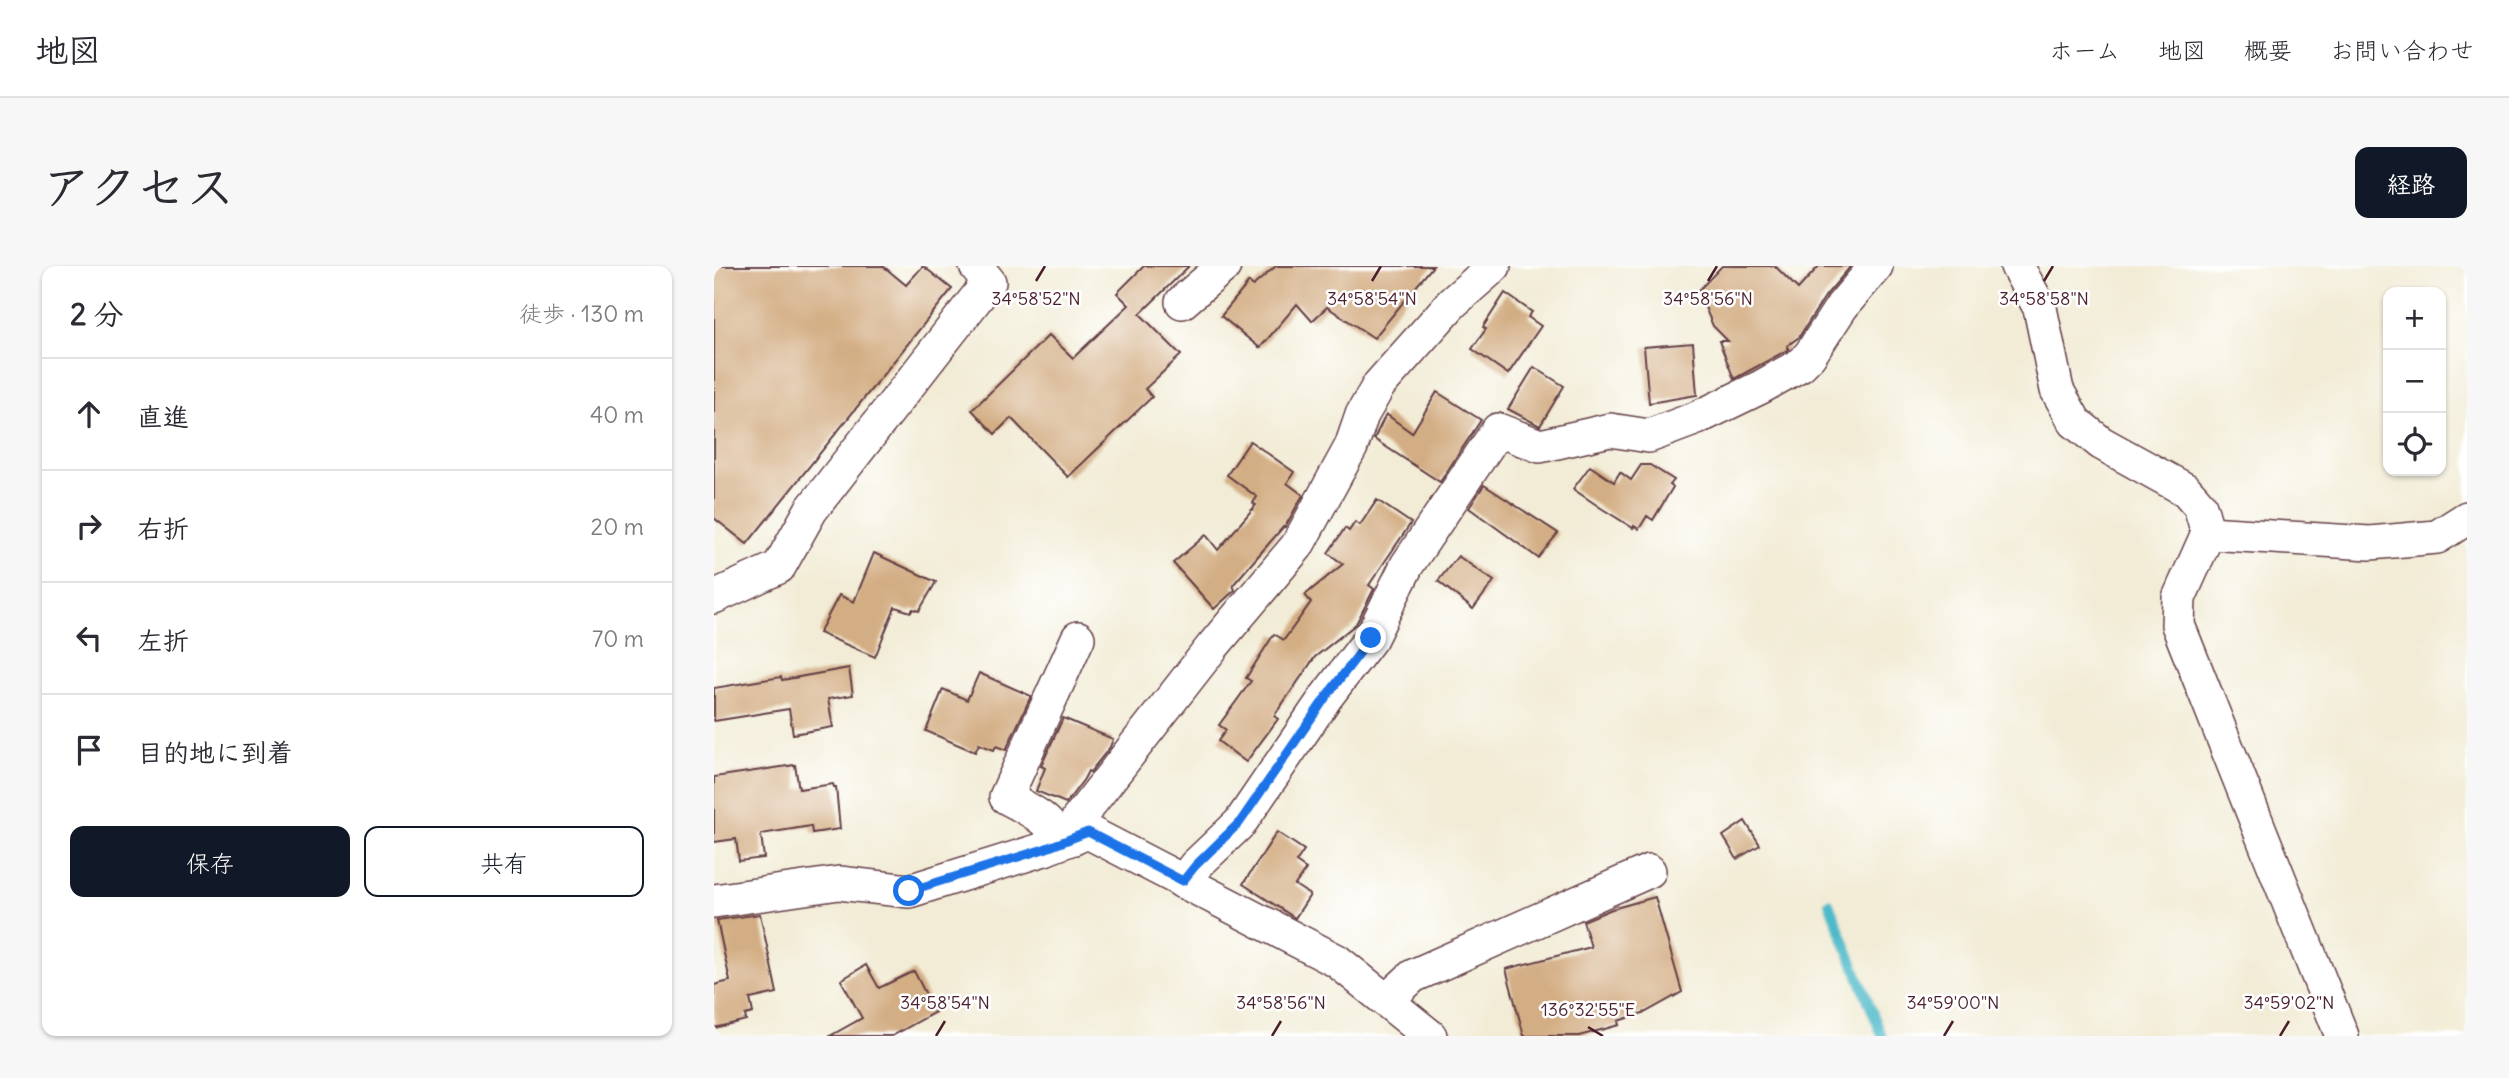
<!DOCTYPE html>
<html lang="ja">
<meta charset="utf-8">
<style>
:root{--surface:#fff;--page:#f7f7f7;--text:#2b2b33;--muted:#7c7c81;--line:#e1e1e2;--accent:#111827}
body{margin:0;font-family:Delius,"Klee One",sans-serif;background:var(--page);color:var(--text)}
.controls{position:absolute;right:21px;top:21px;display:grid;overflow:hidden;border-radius:14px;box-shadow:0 2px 5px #0004}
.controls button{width:63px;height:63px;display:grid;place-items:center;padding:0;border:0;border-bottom:2px solid var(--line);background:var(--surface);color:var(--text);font:35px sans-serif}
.stop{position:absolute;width:21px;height:21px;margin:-16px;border:5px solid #1a73e8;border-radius:50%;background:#fff}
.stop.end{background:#1a73e8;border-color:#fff;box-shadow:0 2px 7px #0008}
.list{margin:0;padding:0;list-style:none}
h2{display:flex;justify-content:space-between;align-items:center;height:91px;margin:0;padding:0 28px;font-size:30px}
h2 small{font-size:23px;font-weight:400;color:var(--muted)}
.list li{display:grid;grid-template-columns:46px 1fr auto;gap:21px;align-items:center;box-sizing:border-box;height:112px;padding:0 28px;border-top:2px solid var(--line)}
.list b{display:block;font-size:26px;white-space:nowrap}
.list em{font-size:23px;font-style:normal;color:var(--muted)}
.actions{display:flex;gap:14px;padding:21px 28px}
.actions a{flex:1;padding:16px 0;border:2px solid var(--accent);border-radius:14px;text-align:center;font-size:24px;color:var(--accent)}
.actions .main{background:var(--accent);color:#fff}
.icon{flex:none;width:38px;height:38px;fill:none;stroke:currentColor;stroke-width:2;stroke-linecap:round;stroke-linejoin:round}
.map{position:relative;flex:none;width:1753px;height:770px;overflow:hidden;border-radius:14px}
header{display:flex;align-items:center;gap:42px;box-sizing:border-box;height:98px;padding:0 35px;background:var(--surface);border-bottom:2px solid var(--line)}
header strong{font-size:33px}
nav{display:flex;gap:38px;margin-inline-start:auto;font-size:24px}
.intro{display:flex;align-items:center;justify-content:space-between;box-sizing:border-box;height:168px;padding:0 42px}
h1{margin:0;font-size:49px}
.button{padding:18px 32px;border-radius:14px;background:var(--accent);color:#fff;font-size:24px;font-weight:700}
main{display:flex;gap:42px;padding:0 42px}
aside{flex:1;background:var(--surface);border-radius:14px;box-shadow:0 2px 5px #0004}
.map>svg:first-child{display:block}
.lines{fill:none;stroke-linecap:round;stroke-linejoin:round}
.stream{stroke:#4ebac9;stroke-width:10}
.building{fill:#d3ad83}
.street-casing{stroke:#633e45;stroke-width:36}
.street{stroke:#fff;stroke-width:33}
.route{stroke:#1a73e8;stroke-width:9}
.ticks{fill:none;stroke:#4a1f2b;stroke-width:2.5}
.ticks-label{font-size:18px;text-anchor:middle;fill:#4a1f2b;stroke:#fff;stroke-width:5;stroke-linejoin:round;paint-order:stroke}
</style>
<header>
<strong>地図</strong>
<nav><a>ホーム</a><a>地図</a><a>概要</a><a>お問い合わせ</a></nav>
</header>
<div class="intro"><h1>アクセス</h1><a class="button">経路</a></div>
<main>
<aside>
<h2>2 分<small>徒歩 · 130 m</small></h2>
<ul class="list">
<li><svg class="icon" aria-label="ahead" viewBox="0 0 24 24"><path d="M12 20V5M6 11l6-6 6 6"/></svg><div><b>直進</b></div><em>40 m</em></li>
<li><svg class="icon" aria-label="right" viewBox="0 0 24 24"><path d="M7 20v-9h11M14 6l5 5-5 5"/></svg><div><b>右折</b></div><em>20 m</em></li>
<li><svg class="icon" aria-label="left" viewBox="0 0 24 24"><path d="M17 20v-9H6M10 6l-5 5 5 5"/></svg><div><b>左折</b></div><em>70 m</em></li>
<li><svg class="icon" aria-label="arrive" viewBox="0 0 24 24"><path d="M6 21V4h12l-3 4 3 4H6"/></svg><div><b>目的地に到着</b></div></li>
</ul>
<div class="actions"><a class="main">保存</a><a>共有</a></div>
</aside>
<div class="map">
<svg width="1753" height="770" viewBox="0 0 1753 770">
<rect width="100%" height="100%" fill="#fff"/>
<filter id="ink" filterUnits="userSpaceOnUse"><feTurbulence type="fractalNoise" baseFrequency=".0143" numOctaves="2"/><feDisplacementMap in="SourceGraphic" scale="14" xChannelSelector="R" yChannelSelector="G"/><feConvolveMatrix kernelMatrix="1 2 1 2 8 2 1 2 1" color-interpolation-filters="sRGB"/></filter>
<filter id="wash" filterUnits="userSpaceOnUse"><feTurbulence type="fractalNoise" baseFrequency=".00686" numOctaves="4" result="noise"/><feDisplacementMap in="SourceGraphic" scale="28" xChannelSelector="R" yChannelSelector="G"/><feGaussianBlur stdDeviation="1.57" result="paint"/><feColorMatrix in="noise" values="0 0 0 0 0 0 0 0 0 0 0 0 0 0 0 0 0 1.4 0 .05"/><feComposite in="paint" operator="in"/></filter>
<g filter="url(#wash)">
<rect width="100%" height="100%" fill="#f2ecd6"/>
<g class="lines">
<path class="stream" d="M 1115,637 L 1168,770"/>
</g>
<g id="blocks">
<g class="building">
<path d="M 0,0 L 169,0 L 192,19 L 209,0 L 238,23 L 33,278 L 0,252 Z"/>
<path d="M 430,0 L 475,0 L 426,48 L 467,89 L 431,123 L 438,131 L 354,211 L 297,152 L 281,168 L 258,144 L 335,69 L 359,92 L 415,39 L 403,27 Z"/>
<path d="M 562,0 L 719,0 L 660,72 L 613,41 L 598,55 L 583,38 L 546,82 L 507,50 L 535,16 L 539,20 Z"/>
<path d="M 1008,0 L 1061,0 L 1084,23 L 1105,0 L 1137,0 L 1112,29 L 1085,71 L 1073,80 L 1075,83 L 1020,113 L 1005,75 L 1014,75 L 999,60 L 984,25 Z"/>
<path d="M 791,27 L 818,46 L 814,51 L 827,60 L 794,108 L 758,83 L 772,63 L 769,61 Z"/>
<path d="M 979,77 L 983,129 L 935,137 L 930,81 Z"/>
<path d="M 820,101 L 850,120 L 826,160 L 794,143 Z"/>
<path d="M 723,126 L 767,154 L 726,216 L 660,173 L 672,148 L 698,167 Z"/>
<path d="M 536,175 L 580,206 L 573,217 L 589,229 L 571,261 L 570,260 L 519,319 L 521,324 L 500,343 L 459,297 L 492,269 L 504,284 L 542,239 L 539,237 L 543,231 L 513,209 Z"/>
<path d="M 927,199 L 936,199 L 960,214 L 956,219 L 959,221 L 939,254 L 933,250 L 925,263 L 920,260 L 919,262 L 887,242 L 859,223 L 876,200 L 900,216 L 906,206 L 917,214 Z"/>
<path d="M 770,219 L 844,267 L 824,292 L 755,242 Z"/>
<path d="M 663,234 L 697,257 L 655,319 L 660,323 L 642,358 L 601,391 L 560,450 L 564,453 L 532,496 L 504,475 L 512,464 L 505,459 L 537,415 L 532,412 L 560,368 L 570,374 L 597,336 L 591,329 L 629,298 L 614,287 L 631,262 L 635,265 L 641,256 L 646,259 Z"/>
<path d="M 160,287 L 222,316 L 205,345 L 199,343 L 197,346 L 181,341 L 161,391 L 105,367 L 125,329 L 140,336 Z"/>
<path d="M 744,290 L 780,315 L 759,343 L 724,315 Z"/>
<path d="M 135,402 L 139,429 L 114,433 L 119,461 L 79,468 L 75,443 L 0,455 L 0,422 L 67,411 L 68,414 Z"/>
<path d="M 265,407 L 317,430 L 292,484 L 282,480 L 280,484 L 265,478 L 261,486 L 212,465 L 229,423 L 253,434 Z"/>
<path d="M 349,452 L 399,473 L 396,481 L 376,506 L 374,505 L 370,513 L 352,537 L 322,525 L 331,502 L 327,500 Z"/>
<path d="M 81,499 L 85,523 L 119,518 L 120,521 L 122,521 L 126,563 L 98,567 L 97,560 L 47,568 L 50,592 L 25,595 L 22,573 L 0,576 L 0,511 Z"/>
<path d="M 1031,555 L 1046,579 L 1023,593 L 1009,570 Z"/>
<path d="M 563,566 L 590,584 L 582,596 L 592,603 L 581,619 L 596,629 L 581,652 L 529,618 Z"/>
<path d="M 941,631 L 968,726 L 932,746 L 904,755 L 905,759 L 865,770 L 810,770 L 792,703 L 877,681 L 869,655 L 898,643 Z"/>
<path d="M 46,648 L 63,727 L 36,733 L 39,747 L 31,749 L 32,754 L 0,762 L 0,719 L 16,715 L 3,654 Z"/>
<path d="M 152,699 L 165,722 L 200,705 L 221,746 L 178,770 L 116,770 L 148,752 L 127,714 Z"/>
</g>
</g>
</g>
<g filter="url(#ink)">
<use href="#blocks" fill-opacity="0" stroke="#633e45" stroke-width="2"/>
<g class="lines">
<defs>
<g id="street">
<path d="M 1303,0 L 1326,42 L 1343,124 L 1361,156 L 1387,177 L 1472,224 L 1486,240 L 1494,267"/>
<path d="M 468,36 L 510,0"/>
<path d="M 0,331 L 65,301 L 97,244 L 275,16 L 262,0"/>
<path d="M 360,572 L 364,553 L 499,380 L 583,280 L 637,181 L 648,149 L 665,119 L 738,37 L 780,0"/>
<path d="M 330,583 C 334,579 339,576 340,570 C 341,555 304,538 292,531 L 364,372"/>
<path d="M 469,616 L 481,600 L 526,557 L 612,431 L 657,372 L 693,299 L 784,164 L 826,180 L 896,164 L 935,170 L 983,152 L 1047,121 L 1086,99 L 1096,89 L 1128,40 L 1162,0"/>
<path d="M 0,635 L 125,617 L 195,625 L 330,583 L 374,566 L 623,695 L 716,770"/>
<path d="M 673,734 L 699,710 L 935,605"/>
<path d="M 1628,770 L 1464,359 L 1465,332 L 1494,267 L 1656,277 L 1723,271 L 1753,252"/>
</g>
</defs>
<use href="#street" class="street-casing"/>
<use href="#street" class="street"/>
</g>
</g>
<g class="lines" filter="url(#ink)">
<path class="route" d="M 195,625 L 330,583 L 374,566 L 469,615 L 481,600 L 526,556 L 612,431 L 657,372"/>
</g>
<path class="ticks" d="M 322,15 L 331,0M 658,15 L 667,0M 994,15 L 1003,0M 1330,15 L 1339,0M 874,761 L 889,770M 222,770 L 231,755M 558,770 L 567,755M 1230,770 L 1239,755M 1566,770 L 1575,755"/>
<g class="ticks-label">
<text x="322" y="39">34°58'52"N</text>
<text x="658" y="39">34°58'54"N</text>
<text x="994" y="39">34°58'56"N</text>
<text x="1330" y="39">34°58'58"N</text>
<text x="231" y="743">34°58'54"N</text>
<text x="567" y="743">34°58'56"N</text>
<text x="1239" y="743">34°59'00"N</text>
<text x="1575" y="743">34°59'02"N</text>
<text x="874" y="750">136°32'55"E</text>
</g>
</svg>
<div class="controls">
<button>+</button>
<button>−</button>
<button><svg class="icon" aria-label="locate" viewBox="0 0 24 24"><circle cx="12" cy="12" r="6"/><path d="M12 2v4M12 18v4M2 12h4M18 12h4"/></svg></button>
</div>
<div class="stop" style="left:195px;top:625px"></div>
<div class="stop end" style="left:657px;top:372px"></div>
</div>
</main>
